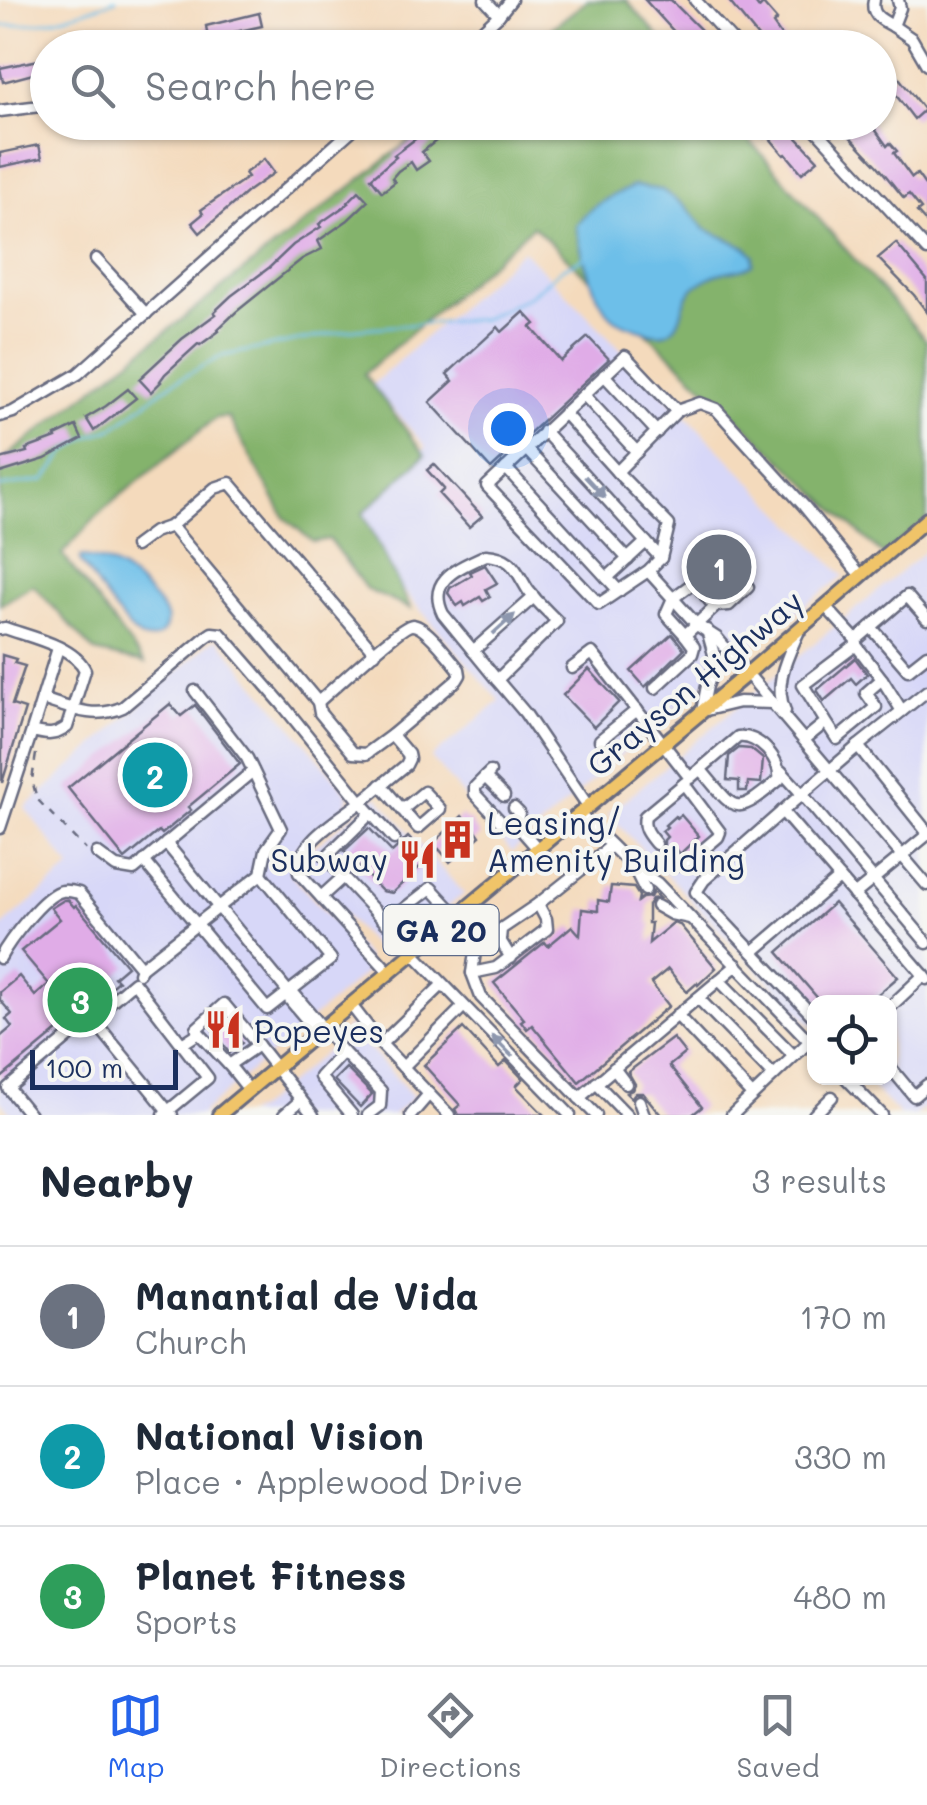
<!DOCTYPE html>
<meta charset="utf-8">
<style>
:root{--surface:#fff;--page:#f6f6f7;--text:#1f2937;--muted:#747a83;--line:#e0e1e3;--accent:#2563eb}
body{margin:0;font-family:Mali,sans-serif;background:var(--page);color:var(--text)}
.controls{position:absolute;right:30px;bottom:30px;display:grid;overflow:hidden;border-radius:20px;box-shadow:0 2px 8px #0004}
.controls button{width:90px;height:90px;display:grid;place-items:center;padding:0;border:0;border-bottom:2px solid var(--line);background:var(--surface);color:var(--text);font:50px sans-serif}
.scale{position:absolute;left:30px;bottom:25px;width:148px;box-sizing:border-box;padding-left:10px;border:5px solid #1b2f5e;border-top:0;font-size:28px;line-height:35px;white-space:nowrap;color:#1b2f5e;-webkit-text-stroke:8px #f6f6f2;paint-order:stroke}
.you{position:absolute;left:508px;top:428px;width:35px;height:35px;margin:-25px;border:8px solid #fff;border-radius:50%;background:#1a73e8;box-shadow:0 0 0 15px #1a73e833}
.badge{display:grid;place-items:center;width:65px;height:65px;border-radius:50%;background:var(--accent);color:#fff;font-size:32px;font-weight:700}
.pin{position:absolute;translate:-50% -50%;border:5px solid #fff;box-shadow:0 2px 10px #0006}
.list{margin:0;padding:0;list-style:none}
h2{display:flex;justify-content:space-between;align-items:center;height:130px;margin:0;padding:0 40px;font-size:42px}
h2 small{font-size:32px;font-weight:400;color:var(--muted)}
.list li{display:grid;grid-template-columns:65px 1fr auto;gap:30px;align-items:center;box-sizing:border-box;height:140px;padding:0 40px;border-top:2px solid var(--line)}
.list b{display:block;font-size:38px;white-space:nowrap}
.list p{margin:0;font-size:32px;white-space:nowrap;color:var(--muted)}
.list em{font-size:32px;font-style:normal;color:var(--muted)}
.icon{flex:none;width:55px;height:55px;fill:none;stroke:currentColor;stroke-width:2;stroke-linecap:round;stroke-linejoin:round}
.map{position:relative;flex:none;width:927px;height:1115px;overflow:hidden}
.search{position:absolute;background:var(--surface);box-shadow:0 2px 8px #0004;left:30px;right:30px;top:30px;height:110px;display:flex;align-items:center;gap:25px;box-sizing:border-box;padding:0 35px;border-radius:55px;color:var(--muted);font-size:38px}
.sheet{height:550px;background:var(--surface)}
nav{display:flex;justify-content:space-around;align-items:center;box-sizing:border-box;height:140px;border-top:2px solid var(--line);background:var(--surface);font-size:28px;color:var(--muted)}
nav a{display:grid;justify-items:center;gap:5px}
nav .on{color:var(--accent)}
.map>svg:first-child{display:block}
.built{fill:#d7d7f8}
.forest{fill:#84b36c;stroke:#507165;stroke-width:2.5}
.water{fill:#6dbfe9;stroke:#4477a4;stroke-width:2.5}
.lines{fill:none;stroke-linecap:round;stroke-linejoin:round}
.stream{stroke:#6dbfe9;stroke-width:2.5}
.building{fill:#e0ace7}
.minor-casing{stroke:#676b7f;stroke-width:15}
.major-casing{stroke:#676b7f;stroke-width:18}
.path{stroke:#676b7f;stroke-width:2.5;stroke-dasharray:8 8;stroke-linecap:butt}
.minor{stroke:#fff;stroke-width:10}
.major{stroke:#f0c469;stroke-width:12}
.oneway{fill:#8d97ae}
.labels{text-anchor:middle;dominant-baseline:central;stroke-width:8;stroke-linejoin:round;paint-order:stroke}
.shield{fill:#f6f6f2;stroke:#5d6b8a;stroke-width:2.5}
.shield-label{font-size:30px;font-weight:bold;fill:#1b2f5e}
.street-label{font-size:32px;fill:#1b2f5e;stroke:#f6f6f2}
.poi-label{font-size:32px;fill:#1b2f5e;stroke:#f6f6f2;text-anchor:start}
</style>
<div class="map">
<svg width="927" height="1115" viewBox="0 0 927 1115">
<rect width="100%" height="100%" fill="#f6f6f2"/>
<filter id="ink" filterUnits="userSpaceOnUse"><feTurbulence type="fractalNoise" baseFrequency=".01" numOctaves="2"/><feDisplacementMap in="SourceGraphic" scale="20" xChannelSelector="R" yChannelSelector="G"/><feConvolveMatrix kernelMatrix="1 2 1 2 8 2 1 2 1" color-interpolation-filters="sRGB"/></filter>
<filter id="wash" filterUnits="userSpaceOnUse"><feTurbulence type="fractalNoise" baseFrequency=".0048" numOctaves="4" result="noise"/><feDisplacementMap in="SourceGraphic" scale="40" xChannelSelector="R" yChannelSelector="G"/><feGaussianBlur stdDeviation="2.25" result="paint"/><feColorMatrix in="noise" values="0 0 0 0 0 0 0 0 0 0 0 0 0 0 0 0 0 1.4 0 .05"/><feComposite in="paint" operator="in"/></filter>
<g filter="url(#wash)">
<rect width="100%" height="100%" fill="#f4dabc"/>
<g class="built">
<path d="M 523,250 L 844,576 L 748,648 L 665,716 L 512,852 L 431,758 L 500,701 L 343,521 L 426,447 L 372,385 Z"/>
<path d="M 927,550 L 927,1105 L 915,1115 L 900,1115 L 863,1078 L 890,1078 L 890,1002 L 814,1002 L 814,1028 L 608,814 Z"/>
<path d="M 218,639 L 349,794 L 347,805 L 299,844 L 290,865 L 292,876 L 366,956 L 367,971 L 200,1115 L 12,1115 L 0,1101 L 0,928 L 71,868 L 25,808 L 209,643 Z"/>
<path d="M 377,796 L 464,894 L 390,952 L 381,952 L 375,948 L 303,869 L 303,863 L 309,851 Z"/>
<path d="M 348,1025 L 414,1097 L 393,1115 L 244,1115 L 256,1110 L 341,1039 L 341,1034 Z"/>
</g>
<g class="forest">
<path d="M 588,0 L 626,0 L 668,47 L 527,47 Z"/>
<path d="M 432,123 L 734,123 L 927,341 L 927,520 L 883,555 L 533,226 L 364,374 L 425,455 L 363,513 L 411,609 L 367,590 L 329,539 L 313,542 L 285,518 L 228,417 L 216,418 L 104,509 L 62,554 L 144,663 L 95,652 L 33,585 L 0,605 L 0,462 Z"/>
</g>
<g class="water">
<path d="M 634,186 L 662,190 L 686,207 L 705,229 L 746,247 L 754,255 L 753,264 C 740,273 723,269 709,278 C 703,281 694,287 690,292 C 681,304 683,325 668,332 C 661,335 651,333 645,331 C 634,328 624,325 615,319 C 594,304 581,252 576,226 C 589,205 612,196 634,186 Z"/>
<path d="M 81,557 C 115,560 131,574 153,598 C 158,604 164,610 166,617 C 170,634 151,646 137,635 C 121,623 94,580 80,561 Z"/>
</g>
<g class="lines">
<g class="stream">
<path d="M 0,26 C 47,25 73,15 116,0"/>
<path d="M 0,487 L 45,480 L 65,453 L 86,438 L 113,428 L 170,384 L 222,356 L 357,329 L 483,319 L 528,297 L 563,268 L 584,258"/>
</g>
</g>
<g id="blocks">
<g class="building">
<path d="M 645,0 L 671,0 L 703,32 L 713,48 L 689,48 Z"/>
<path d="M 728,0 L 753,0 L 759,8 L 763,4 L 777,20 L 773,24 L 790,48 L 767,48 Z"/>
<path d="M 259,13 L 262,26 L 208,38 L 206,26 Z"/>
<path d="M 48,58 L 48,70 L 3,82 L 0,68 Z"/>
<path d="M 896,74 L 924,110 L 914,119 L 886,82 Z"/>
<path d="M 438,122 L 447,132 L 422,152 L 429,161 L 416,170 L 411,162 L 398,171 L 392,178 L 395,182 L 382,192 L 371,178 L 396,157 L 394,155 Z"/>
<path d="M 751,122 L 782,122 L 818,160 L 802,173 L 786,154 L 784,155 L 767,135 L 764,138 Z"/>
<path d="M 836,122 L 870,122 L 887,146 L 890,143 L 897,151 L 894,153 L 912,178 L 917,174 L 927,188 L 927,223 L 917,212 L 921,209 L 909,194 L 904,198 L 878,166 Z"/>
<path d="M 39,145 L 42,158 L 0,167 L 0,153 Z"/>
<path d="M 264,159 L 274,173 L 247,192 L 200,233 L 192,223 L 203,214 L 201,210 L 248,177 L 245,173 Z"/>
<path d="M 359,191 L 368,201 L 348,220 L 318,241 L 322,249 L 302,259 L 236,312 L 218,329 L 219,331 L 200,345 L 198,344 L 165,374 L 160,381 L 161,382 L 151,392 L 139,379 L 182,339 L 216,314 L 214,312 L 231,296 L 270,267 L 293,245 L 321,227 L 319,224 L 349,203 L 348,202 Z"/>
<path d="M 896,243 L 927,280 L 927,312 L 914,295 L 878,258 Z"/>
<path d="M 524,312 L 535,324 L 531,327 L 561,361 L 588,337 L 609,359 L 491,469 L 430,402 L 453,381 L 447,374 L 498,327 L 502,332 Z"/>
<path d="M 128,389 L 136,398 L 94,431 L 86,418 L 106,406 Z"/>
<path d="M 76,426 L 82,439 L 45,459 L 0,473 L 0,459 L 27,452 L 26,449 L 56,438 L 55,436 Z"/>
<path d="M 434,464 L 482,516 L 469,527 L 439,494 L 444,489 L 427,470 Z"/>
<path d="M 718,547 L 739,571 L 720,587 L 700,564 Z"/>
<path d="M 485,565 L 497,583 L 486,589 L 490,597 L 483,601 L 480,597 L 465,606 L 463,602 L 457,606 L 448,593 L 450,588 L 472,575 L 470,572 Z"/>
<path d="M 672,634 L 684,649 L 645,687 L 631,671 Z"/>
<path d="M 2,655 L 16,659 L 14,663 L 25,666 L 12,705 L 25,709 L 2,783 Z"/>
<path d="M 855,658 L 867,674 L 856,684 L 851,678 L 824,701 L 817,690 Z"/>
<path d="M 589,669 L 619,702 L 594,727 L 563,695 Z"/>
<path d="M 170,704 L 181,716 L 195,705 L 240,764 L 188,807 L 191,810 L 162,834 L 159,831 L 125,859 L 68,788 Z"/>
<path d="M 739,748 L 751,749 L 763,759 L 761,783 L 748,782 L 747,791 L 739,791 L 739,781 L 727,780 L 729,756 Z"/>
<path d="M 681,815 L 699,836 L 680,854 L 675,847 L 672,849 L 664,848 L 664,840 L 667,837 L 662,831 L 667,827 L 665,825 L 675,816 L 677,818 Z"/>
<path d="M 462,816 L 467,822 L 469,820 L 480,836 L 450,862 L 439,849 L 392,893 L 382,891 L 344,851 L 369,828 L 392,852 L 408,837 L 423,853 Z"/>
<path d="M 611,886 L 634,888 L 639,896 L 638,901 L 642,898 L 650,897 L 653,892 L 659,898 L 652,899 L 648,905 L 648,923 L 651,923 L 649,943 L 673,923 L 680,925 L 716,968 L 698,985 L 697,983 L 687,992 L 668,969 L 651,983 L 669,1006 L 579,1082 L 532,1025 L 527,1029 L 521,1021 L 524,1019 L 494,983 L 545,942 L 548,946 L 572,926 L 580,935 L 582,909 L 598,911 L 598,900 L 609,902 Z"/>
<path d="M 64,900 L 68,900 L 74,907 L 76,905 L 127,966 L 114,977 L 118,981 L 0,1079 L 0,1037 L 12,1027 L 6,1019 L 12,1014 L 0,1000 L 0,992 L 19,976 L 35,996 L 49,984 L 21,951 L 60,919 L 51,908 Z"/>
<path d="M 834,903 L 898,977 L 869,1002 L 821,1002 L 778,952 Z"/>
<path d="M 223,1017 L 242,1043 L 229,1053 L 211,1027 Z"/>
<path d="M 463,1028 L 499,1067 L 506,1061 L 523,1079 L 516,1086 L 544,1115 L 458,1115 L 455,1109 L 460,1105 L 424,1065 Z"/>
<path d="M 673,1038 L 685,1053 L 669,1066 L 702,1107 L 692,1115 L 661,1115 L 643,1093 L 635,1093 L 631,1098 L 626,1093 L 632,1090 L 635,1084 L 628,1072 Z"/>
<path d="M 346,1068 L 372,1094 L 360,1107 L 334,1080 Z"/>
</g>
</g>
</g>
<g filter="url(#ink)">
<use href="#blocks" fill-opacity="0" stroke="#676b7f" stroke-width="2.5"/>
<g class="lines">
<defs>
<g id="minor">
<path d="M 485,0 L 499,15"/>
<path d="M 695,0 L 739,48"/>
<path d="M 874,0 C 870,15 882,20 893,26 L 900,8 L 898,0"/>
<path d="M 893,26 L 912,39 L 927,65"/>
<path d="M 463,48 L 499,15 L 511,0"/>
<path d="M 0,111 L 48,105"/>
<path d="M 809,122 L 927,250"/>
<path d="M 96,259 L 146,314"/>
<path d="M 604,375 L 657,432"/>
<path d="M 584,395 L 637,452"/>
<path d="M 677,411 L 700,403 L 716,409 L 804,506 L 861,576"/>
<path d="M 564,413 L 617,472"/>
<path d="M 0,416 L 13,412 L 78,374 L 361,122"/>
<path d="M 544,431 L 646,542"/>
<path d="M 526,449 L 628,559"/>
<path d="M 506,468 L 619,591"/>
<path d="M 135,546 L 154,532 L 171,526"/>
<path d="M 486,555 C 513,557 515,569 528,590 C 536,601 547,611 557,621 L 497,680 L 443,614 C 426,579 459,568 486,555 Z"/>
<path d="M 648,571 L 661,558 L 669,525 L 617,472 L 677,411 L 625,356 L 487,486 L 599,604 L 648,571 L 697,625 L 717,638 L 927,885"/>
<path d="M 607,578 L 646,542 L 661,558"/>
<path d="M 692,584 L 696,584 L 714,606 L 713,609 L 685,635 L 666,614 L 673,598 Z"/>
<path d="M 714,606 L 729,605 L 748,587"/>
<path d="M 826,607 L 856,640"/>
<path d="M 871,627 L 908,670 L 927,655"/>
<path d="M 0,629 L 5,628 C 30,637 74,646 85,670 L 67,727 C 55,736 47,735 32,731 L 0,828"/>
<path d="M 707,630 L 715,658 L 714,668 L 707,686 L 702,711 L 739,702 L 772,703"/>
<path d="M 856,645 L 856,640 L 907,596 L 927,619"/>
<path d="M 473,651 L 534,597"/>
<path d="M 375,653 L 230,483 L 215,488 L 171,526 L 318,702 C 332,690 401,625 412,625 C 426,625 450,659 459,669 L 460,675 L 457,680 L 392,735 L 408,754 L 409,759 L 406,765 L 361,802 L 394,839"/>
<path d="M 572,668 L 592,653 L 690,778 L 738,737 C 758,734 782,760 779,780 C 734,817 737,813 701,770"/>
<path d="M 882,679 L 902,711"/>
<path d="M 497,680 L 525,713 L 588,806"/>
<path d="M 655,688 L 692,654 L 694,647 L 685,635"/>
<path d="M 927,691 L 858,746 L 927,832"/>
<path d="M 42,699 C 70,708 95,720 123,707 L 206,637 L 212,633 L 221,634 L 282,704 L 361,802 C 340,819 295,843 299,873 L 390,973"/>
<path d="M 318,702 L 320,713 L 353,753 L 366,754 L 392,735"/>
<path d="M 785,711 C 773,684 787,658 798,633"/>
<path d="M 32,731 L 58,648"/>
<path d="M 600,740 L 637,710"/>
<path d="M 804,740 L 826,722 L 837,739 L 876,707 L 866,693 L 882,679 L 856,645 L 803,685 L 826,722"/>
<path d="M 781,771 L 802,794 L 858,746"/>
<path d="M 490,772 L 475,787 L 475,794 L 502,823 L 516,824 L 538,849"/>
<path d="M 485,777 L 504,796"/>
<path d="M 381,785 L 418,828 L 440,809 L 424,792 L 402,810"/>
<path d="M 514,808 L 519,813 L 516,824"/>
<path d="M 782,811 L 927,979"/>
<path d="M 579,814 L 634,868 L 657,883 L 814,1046"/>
<path d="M 166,843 L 290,994 L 290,1000 L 318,1033"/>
<path d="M 656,844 C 649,835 642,829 645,816 L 686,782"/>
<path d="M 97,853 L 116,867 L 134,870 L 253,771"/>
<path d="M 667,856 L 674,865 L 682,864 L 692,859 L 718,837 L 720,832 L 684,784"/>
<path d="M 144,861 L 267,1009 L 331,959 L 261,874"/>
<path d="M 634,868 L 645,890"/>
<path d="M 343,877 L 326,857 L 371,813"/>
<path d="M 854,895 L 927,835"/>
<path d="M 321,897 L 343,877 L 386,923 L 431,888 L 457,916 L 472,937 L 475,952 L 472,973 L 481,997 L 596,1115"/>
<path d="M 657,906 L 671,914 L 690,918"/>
<path d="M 753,952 L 838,879"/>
<path d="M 413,953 L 570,1115"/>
<path d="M 0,958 C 9,941 44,894 62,891 C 66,890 75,892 79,893 L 141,968 L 139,973"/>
<path d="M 511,958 L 500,940 L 501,929 L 538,904"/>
<path d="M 141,968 L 261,874 L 266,850 L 281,829 L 247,758 L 195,691"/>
<path d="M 472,973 L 496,968 L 547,929 L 546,919 L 538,904 L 611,846"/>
<path d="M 719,980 L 794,1056"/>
<path d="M 290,994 L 295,995 L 343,1052 L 381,1091 L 380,1106 L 368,1115"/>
<path d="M 698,998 L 773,1075"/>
<path d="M 351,1005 L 381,1044 L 449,1115"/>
<path d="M 890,1007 L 924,975"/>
<path d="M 677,1015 L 752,1095"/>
<path d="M 814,1017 L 696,892 L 704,880 L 802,794 L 927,943"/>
<path d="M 92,1018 L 168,1111 L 164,1114"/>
<path d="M 182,1044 L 199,1033 L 197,1028 L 224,1004 L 258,1045 L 229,1065 L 199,1033"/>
<path d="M 381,1044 L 442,985"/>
<path d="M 258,1045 L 313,1115"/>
<path d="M 343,1052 L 320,1077 L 352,1115"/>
<path d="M 229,1065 L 249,1090"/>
<path d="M 403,1067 L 463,1007"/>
<path d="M 890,1067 L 914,1096 L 927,1085"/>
<path d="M 614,1068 L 626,1084"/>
<path d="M 846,1078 L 882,1115"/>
<path d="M 596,1083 L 627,1115"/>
<path d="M 579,1098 L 737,965"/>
<path d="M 639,1101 L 644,1115"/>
<path d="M 30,1115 L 8,1088 L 134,982 L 208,1078 L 168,1111 L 172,1115"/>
<path d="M 284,1115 L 301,1100"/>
<path d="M 411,1115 L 429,1094"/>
<path d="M 732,1115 L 810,1041"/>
<path d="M 814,1115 L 832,1097"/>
</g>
<path id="major" d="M 219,1115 L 748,673 L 927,519"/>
</defs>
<use href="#minor" class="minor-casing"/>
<use href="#major" class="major-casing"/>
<path class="path" d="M 36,754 L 32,780 L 37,799 L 86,850"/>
<use href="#minor" class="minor"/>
<use href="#major" class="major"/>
</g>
<defs><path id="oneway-solid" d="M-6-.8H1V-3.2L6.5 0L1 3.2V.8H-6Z" transform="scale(2.5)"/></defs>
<g class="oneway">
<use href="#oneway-solid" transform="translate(595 487) rotate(47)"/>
<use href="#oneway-solid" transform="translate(504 624) rotate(-42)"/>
<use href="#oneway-solid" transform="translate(502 1046) rotate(-135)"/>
</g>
</g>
<defs>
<symbol id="building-bare" viewBox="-9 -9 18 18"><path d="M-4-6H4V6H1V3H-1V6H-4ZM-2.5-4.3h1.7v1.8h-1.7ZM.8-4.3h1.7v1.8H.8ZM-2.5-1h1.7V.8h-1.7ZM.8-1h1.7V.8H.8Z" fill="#c8321e" stroke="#f6f6f2" stroke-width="2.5" paint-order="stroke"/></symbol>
<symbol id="restaurant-bare" viewBox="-9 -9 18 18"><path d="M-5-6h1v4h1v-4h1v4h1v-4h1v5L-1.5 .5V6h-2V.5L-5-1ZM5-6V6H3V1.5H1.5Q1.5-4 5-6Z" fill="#c8321e" stroke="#f6f6f2" stroke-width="2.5" paint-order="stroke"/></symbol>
</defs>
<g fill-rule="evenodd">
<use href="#building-bare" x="430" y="812" width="55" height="55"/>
<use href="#restaurant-bare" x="390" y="832" width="55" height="55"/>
<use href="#restaurant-bare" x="196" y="1002" width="55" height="55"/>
</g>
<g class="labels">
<rect class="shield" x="383.5" y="905" width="115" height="50" rx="8"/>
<g class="shield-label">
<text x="441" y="930">GA 20</text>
</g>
<g class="street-label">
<text transform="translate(694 682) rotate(-40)">Grayson Highway</text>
</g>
<g class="poi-label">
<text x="487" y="822">Leasing/<tspan x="487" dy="37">Amenity Building</tspan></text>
<text x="388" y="859" text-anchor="end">Subway</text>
<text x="254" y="1030">Popeyes</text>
</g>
</g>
</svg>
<div class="controls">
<button><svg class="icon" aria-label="locate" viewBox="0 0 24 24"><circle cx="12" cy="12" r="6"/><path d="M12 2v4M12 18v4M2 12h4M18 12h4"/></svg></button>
</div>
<div class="scale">100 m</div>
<div class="you"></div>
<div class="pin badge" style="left:719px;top:567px;background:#6b7280">1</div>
<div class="pin badge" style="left:155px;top:775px;background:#0f9aa8">2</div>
<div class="pin badge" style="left:80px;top:1000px;background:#2e9e5b">3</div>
<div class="search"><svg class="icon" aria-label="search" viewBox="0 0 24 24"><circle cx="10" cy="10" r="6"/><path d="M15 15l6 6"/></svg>Search here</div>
</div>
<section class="sheet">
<h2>Nearby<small>3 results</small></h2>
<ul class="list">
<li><span class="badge" style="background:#6b7280">1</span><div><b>Manantial de Vida</b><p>Church</p></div><em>170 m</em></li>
<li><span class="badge" style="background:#0f9aa8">2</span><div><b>National Vision</b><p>Place · Applewood Drive</p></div><em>330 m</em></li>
<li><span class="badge" style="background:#2e9e5b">3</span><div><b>Planet Fitness</b><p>Sports</p></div><em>480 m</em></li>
</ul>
</section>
<nav>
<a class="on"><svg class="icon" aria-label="map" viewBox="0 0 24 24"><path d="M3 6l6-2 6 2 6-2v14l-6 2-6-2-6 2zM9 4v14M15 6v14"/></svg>Map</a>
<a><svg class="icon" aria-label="directions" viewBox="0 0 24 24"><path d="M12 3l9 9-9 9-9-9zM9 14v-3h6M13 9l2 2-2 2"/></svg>Directions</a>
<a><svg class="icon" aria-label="saved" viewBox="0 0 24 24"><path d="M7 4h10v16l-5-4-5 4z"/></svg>Saved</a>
</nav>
